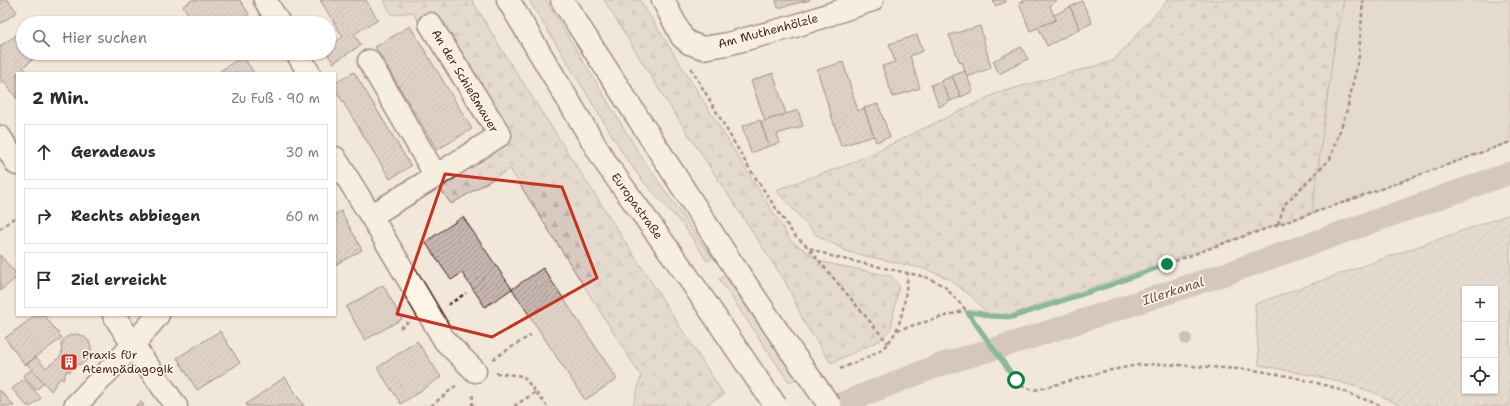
<!DOCTYPE html>
<html lang="de">
<meta charset="utf-8">
<style>
:root{--surface:#fff;--page:#f7f7f7;--text:#2b2b33;--muted:#7c7c81;--line:#e1e1e2}
body{margin:0;font-family:"Shantell Sans",sans-serif;background:var(--page);color:var(--text)}
.controls{position:absolute;right:12px;bottom:12px;display:grid;overflow:hidden;border-radius:0px;box-shadow:0 1px 3px #0004}
.controls button{width:36px;height:36px;display:grid;place-items:center;padding:0;border:0;border-bottom:1px solid var(--line);background:var(--surface);color:var(--text);font:20px sans-serif}
.stop{position:absolute;width:12px;height:12px;margin:-9px;border:3px solid #0b8043;border-radius:50%;background:#fff}
.stop.end{background:#0b8043;border-color:#fff;box-shadow:0 1px 4px #0008}
.list{margin:0;padding:0;list-style:none}
h2{display:flex;justify-content:space-between;align-items:center;height:52px;margin:0;padding:0 16px;font-size:17px}
h2 small{font-size:13px;font-weight:400;color:var(--muted)}
.list li{display:grid;grid-template-columns:26px 1fr auto;gap:12px;align-items:center;box-sizing:border-box;height:56px;margin:0 8px 8px;padding:0 8px;border:1px solid var(--line);border-radius:0px}
.list b{display:block;font-size:15px;white-space:nowrap}
.list em{font-size:13px;font-style:normal;color:var(--muted)}
.icon{flex:none;width:22px;height:22px;fill:none;stroke:currentColor;stroke-width:2;stroke-linecap:round;stroke-linejoin:round}
.map{position:relative;flex:none;width:1510px;height:406px;overflow:hidden}
.search{position:absolute;background:var(--surface);box-shadow:0 1px 3px #0004;left:16px;top:16px;width:320px;height:44px;display:flex;align-items:center;gap:10px;box-sizing:border-box;padding:0 14px;border-radius:22px;color:var(--muted);font-size:15px}
.panel{position:absolute;background:var(--surface);box-shadow:0 1px 3px #0004;left:16px;top:72px;width:320px;height:244px;border-radius:0px}
.map>svg:first-child{display:block}
.grass{fill:#d8cac0;stroke:#917476}
.forest{fill:url(#forest-firs);stroke:#917476}
.garden{fill:url(#garden-furrows);stroke:#917476;fill-rule:evenodd}
.lines{fill:none;stroke-linecap:round;stroke-linejoin:round}
.canal{stroke:#b6a19c;stroke-width:23}
.building{fill:url(#building-hatch);stroke:#4a1f2b}
.minor-casing{stroke:#4a1f2b;stroke-width:25}
.major-casing{stroke:#4a1f2b;stroke-width:25}
.path{stroke:#4a1f2b;stroke-width:2.5;stroke-dasharray:4 3;stroke-linecap:butt}
.minor{stroke:#fcf5e5;stroke-width:22}
.major{stroke:#fcf5e5;stroke-width:22}
.major-bridge-casing{stroke:#4a1f2b;stroke-width:25;stroke-linecap:butt}
.major-bridge{stroke:#fcf5e5;stroke-width:22}
.tree{fill:#a9918e}
.route{stroke:#0b8043;stroke-width:5}
.marked{fill:none;stroke:#c8321e;stroke-width:3;stroke-linejoin:round}
.labels{text-anchor:middle;dominant-baseline:central;stroke-width:3.5;stroke-linejoin:round;paint-order:stroke}
.street-label{font-size:12px;fill:#4a1f2b;stroke:#fcf5e5}
.poi-label{font-size:12px;fill:#4a1f2b;stroke:#fcf5e5;text-anchor:start}
.water-label{font-size:13px;font-style:italic;fill:#704c53;stroke:#fcf5e5}
</style>
<div class="map">
<svg width="1510" height="406" viewBox="0 0 1510 406">
<defs>
<pattern id="forest-firs" width="22" height="20" patternUnits="userSpaceOnUse"><rect width="22" height="20" fill="#d8cac0"/><path d="M5 1l3.5 6h-7zM16 11l3.5 6h-7z" fill="#bbada5"/></pattern>
<pattern id="garden-furrows" width="10" height="10" patternUnits="userSpaceOnUse"><rect width="10" height="10" fill="#d8cac0"/><path d="M-1 1l2-2M0 10L10 0M9 11l2-2" fill="none" stroke="#bbada5"/></pattern>
<pattern id="building-hatch" width="6" height="6" patternUnits="userSpaceOnUse"><rect width="6" height="6" fill="#c7b6af"/><path d="M-1 1l2-2M0 6l6-6M5 7l2-2" fill="none" stroke="#a4938f"/></pattern>
</defs>
<rect width="100%" height="100%" fill="#f1e8da"/>
<filter id="ink" filterUnits="userSpaceOnUse"><feTurbulence type="fractalNoise" baseFrequency=".025" numOctaves="2"/><feDisplacementMap in="SourceGraphic" scale="8" xChannelSelector="R" yChannelSelector="G"/><feConvolveMatrix kernelMatrix="1 2 1 2 8 2 1 2 1" color-interpolation-filters="sRGB"/></filter>
<g filter="url(#ink)">
<g class="grass">
<path d="M 529,0 L 546,0 L 640,155 L 712,258 L 707,261 L 684,226 L 641,179 L 626,158 Z"/>
<path d="M 1344,0 L 1510,0 L 1510,142 L 1345,202 L 1312,213 L 1333,54 Z"/>
<path d="M 725,276 L 796,379 L 789,382 L 719,279 Z"/>
</g>
<g class="forest">
<path d="M 383,0 L 472,0 L 505,55 L 724,395 L 703,406 L 633,406 L 641,376 L 510,169 L 451,204 L 431,175 L 491,133 L 412,12 L 392,15 Z"/>
<path d="M 604,0 L 640,0 L 791,241 L 822,262 L 891,276 L 899,286 L 891,328 L 881,340 L 831,363 L 805,324 L 786,283 L 660,91 Z"/>
<path d="M 1168,0 L 1344,0 L 1333,54 L 1312,213 L 1010,315 L 988,314 L 971,296 L 949,279 L 925,269 L 848,252 L 815,234 L 776,190 L 852,163 L 997,93 L 1113,61 Z"/>
</g>
<path class="garden" d="M 1510,214 L 1510,406 L 1401,406 L 1373,392 L 1330,379 L 1259,365 L 1255,304 ZM 1465,289 L 1495,289 L 1495,391 L 1465,391 Z"/>
<g class="lines">
<path class="canal" d="M 835,406 L 940,365 L 1023,340 L 1225,274 L 1510,173"/>
</g>
<g class="building">
<path d="M 0,0 L 8,0 L 17,12 L 0,24 Z"/>
<path d="M 192,0 L 240,0 L 249,14 L 235,23 L 194,23 L 183,6 Z"/>
<path d="M 320,0 L 366,0 L 378,20 L 354,34 L 361,45 L 333,63 L 327,53 L 329,53 L 329,46 L 343,37 Z"/>
<path d="M 776,0 L 810,0 L 778,8 Z"/>
<path d="M 993,0 L 1006,0 L 1006,2 L 995,6 Z"/>
<path d="M 1026,0 L 1057,0 L 1050,6 L 1056,20 L 1030,31 L 1019,3 Z"/>
<path d="M 1082,1 L 1092,23 L 1080,29 L 1070,7 Z"/>
<path d="M 1070,7 L 1080,29 L 1047,46 L 1038,27 L 1056,20 L 1054,15 Z"/>
<path d="M 410,26 L 472,129 L 437,150 L 375,47 Z"/>
<path d="M 980,26 L 991,68 L 967,77 L 962,62 L 960,63 L 949,35 Z"/>
<path d="M 18,34 L 23,41 L 23,53 L 31,53 L 35,58 L 23,67 L 28,73 L 17,73 L 17,99 L 3,80 L 0,83 L 0,46 Z"/>
<path d="M 917,35 L 923,51 L 910,56 L 920,88 L 893,97 L 882,66 L 895,62 L 889,44 Z"/>
<path d="M 1021,47 L 1028,59 L 999,74 L 993,61 Z"/>
<path d="M 243,56 L 254,73 L 217,73 Z"/>
<path d="M 843,62 L 858,111 L 864,108 L 874,136 L 841,146 L 817,70 Z"/>
<path d="M 965,71 L 973,91 L 961,97 L 952,76 Z"/>
<path d="M 354,72 L 411,166 L 390,179 L 335,89 L 335,83 Z"/>
<path d="M 773,73 L 786,114 L 765,121 L 751,81 Z"/>
<path d="M 952,76 L 961,97 L 950,101 L 941,81 Z"/>
<path d="M 941,81 L 950,101 L 939,107 L 931,85 Z"/>
<path d="M 878,104 L 890,137 L 876,142 L 864,108 Z"/>
<path d="M 798,110 L 803,126 L 777,134 L 780,143 L 769,146 L 761,122 Z"/>
<path d="M 760,120 L 769,146 L 751,153 L 742,126 Z"/>
<path d="M 341,211 L 362,250 L 335,265 L 335,214 Z"/>
<path d="M 463,217 L 512,289 L 485,307 L 462,273 L 451,280 L 425,242 Z"/>
<path d="M 0,255 L 17,275 L 17,277 L 0,291 Z"/>
<path d="M 543,268 L 617,379 L 585,400 L 512,289 Z"/>
<path d="M 383,285 L 402,319 L 365,340 L 346,307 Z"/>
<path d="M 36,315 L 44,315 L 62,338 L 25,365 L 5,338 Z"/>
<path d="M 220,331 L 240,363 L 197,390 L 177,358 Z"/>
<path d="M 77,334 L 83,336 L 89,341 L 91,347 L 91,354 L 87,360 L 81,364 L 73,365 L 70,372 L 67,370 L 63,380 L 60,378 L 51,391 L 27,364 L 36,357 L 46,368 L 62,355 L 61,345 L 64,339 L 70,335 Z"/>
<path d="M 417,341 L 441,377 L 401,404 L 377,368 Z"/>
<path d="M 32,369 L 44,383 L 36,390 L 23,376 Z"/>
<path d="M 285,377 L 304,406 L 247,406 L 246,404 Z"/>
<path d="M 24,379 L 41,398 L 32,406 L 27,406 L 12,389 Z"/>
<path d="M 0,390 L 14,406 L 0,406 Z"/>
<path d="M 141,402 L 144,406 L 135,406 Z"/>
</g>
<g class="lines">
<defs>
<g id="minor">
<path d="M 265,0 L 279,23"/>
<path d="M 663,0 L 682,37 L 689,43 L 703,48 L 727,44 L 795,26 L 872,0"/>
<path d="M 430,24 L 500,135 L 436,176"/>
<path d="M 297,53 L 309,73"/>
<path d="M 369,61 L 436,176 L 371,216"/>
<path d="M 0,137 L 17,164"/>
<path d="M 335,158 L 371,216 L 445,341 L 475,371"/>
<path d="M 114,315 L 133,345 L 176,406"/>
<path d="M 75,406 L 133,345 L 158,315"/>
</g>
<g id="major">
<path d="M 508,0 L 607,165 L 684,271 L 757,379"/>
<path d="M 562,0 L 723,250 L 791,351"/>
</g>
</defs>
<use href="#minor" class="minor-casing"/>
<use href="#major" class="major-casing"/>
<g class="path">
<path d="M 691,68 L 749,168 L 794,235 L 809,248 L 834,257 L 926,277 L 944,286 L 966,310 L 1016,380 L 1024,387 L 1034,390 L 1047,387 L 1106,371 L 1138,365 L 1163,364 L 1254,370 L 1293,377 L 1332,387 L 1382,406"/>
<path d="M 1278,224 L 1285,204 L 1330,159 L 1347,110 L 1359,56 L 1363,0"/>
<path d="M 0,229 L 15,217"/>
<path d="M 810,250 L 888,343"/>
<path d="M 448,305 L 466,293"/>
<path d="M 968,313 L 979,313 L 989,316 L 1012,317 L 1113,284 L 1230,241 L 1345,202 L 1510,142"/>
<path d="M 400,328 L 408,322"/>
<path d="M 897,330 L 966,310"/>
<path d="M 493,359 L 531,335"/>
<path d="M 840,369 C 855,362 876,356 888,343 C 904,325 905,295 908,273"/>
<path d="M 496,373 L 523,376 L 547,406"/>
<path d="M 431,406 L 458,384"/>
<path d="M 472,406 L 473,393"/>
<path d="M 514,406 L 536,392"/>
</g>
<use href="#minor" class="minor"/>
<use href="#major" class="major"/>
<defs>
<g id="major-bridge">
<path d="M 791,351 L 830,406"/>
<path d="M 757,379 L 776,406"/>
</g>
</defs>
<use href="#major-bridge" class="major-bridge-casing"/>
<use href="#major-bridge" class="major-bridge"/>
</g>
<circle class="tree" cx="1186" cy="339" r="6"/>
</g>
<g class="lines" filter="url(#ink)">
<path class="route" d="M 1016,380 L 968,313 L 979,313 L 989,316 L 1012,317 L 1113,284 L 1167,264"/>
</g>
<path d="M0 0H1510V406H0ZM 445,174 L 562,187 L 597,278 L 492,337 L 397,314 Z" fill="#f1e8da" fill-opacity=".55" fill-rule="evenodd"/>
<path class="marked" d="M 445,174 L 562,187 L 597,278 L 492,337 L 397,314 Z"/>
<defs>
<symbol id="building-square" viewBox="-11 -11 22 22"><rect x="-9" y="-9" width="18" height="18" rx="4" fill="#c8321e" stroke="#fcf5e5"/><path d="M-4-6H4V6H1V3H-1V6H-4ZM-2.5-4.3h1.7v1.8h-1.7ZM.8-4.3h1.7v1.8H.8ZM-2.5-1h1.7V.8h-1.7ZM.8-1h1.7V.8H.8Z" fill="#fff"/></symbol>
</defs>
<g fill-rule="evenodd">
<use href="#building-square" x="59" y="352" width="20" height="20"/>
</g>
<g class="labels">
<g class="street-label">
<text transform="translate(768 31) rotate(-15)">Am Muthenhölzle</text>
<text transform="translate(465 81) rotate(59)">An der Schießmauer</text>
<text transform="translate(637 206) rotate(54)">Europastraße</text>
</g>
<g class="poi-label">
<text x="82" y="355">Praxis für<tspan x="82" dy="14">Atempädagogik</tspan></text>
</g>
<g class="water-label">
<text transform="translate(1173 291) rotate(-18)">Illerkanal</text>
</g>
</g>
</svg>
<div class="controls">
<button>+</button>
<button>−</button>
<button><svg class="icon" aria-label="locate" viewBox="0 0 24 24"><circle cx="12" cy="12" r="6"/><path d="M12 2v4M12 18v4M2 12h4M18 12h4"/></svg></button>
</div>
<div class="stop" style="left:1016px;top:380px"></div>
<div class="stop end" style="left:1167px;top:264px"></div>
<div class="search"><svg class="icon" aria-label="search" viewBox="0 0 24 24"><circle cx="10" cy="10" r="6"/><path d="M15 15l6 6"/></svg>Hier suchen</div>
<section class="panel">
<h2>2 Min.<small>Zu Fuß · 90 m</small></h2>
<ul class="list">
<li><svg class="icon" aria-label="ahead" viewBox="0 0 24 24"><path d="M12 20V5M6 11l6-6 6 6"/></svg><div><b>Geradeaus</b></div><em>30 m</em></li>
<li><svg class="icon" aria-label="right" viewBox="0 0 24 24"><path d="M7 20v-9h11M14 6l5 5-5 5"/></svg><div><b>Rechts abbiegen</b></div><em>60 m</em></li>
<li><svg class="icon" aria-label="arrive" viewBox="0 0 24 24"><path d="M6 21V4h12l-3 4 3 4H6"/></svg><div><b>Ziel erreicht</b></div></li>
</ul>
</section>
</div>
